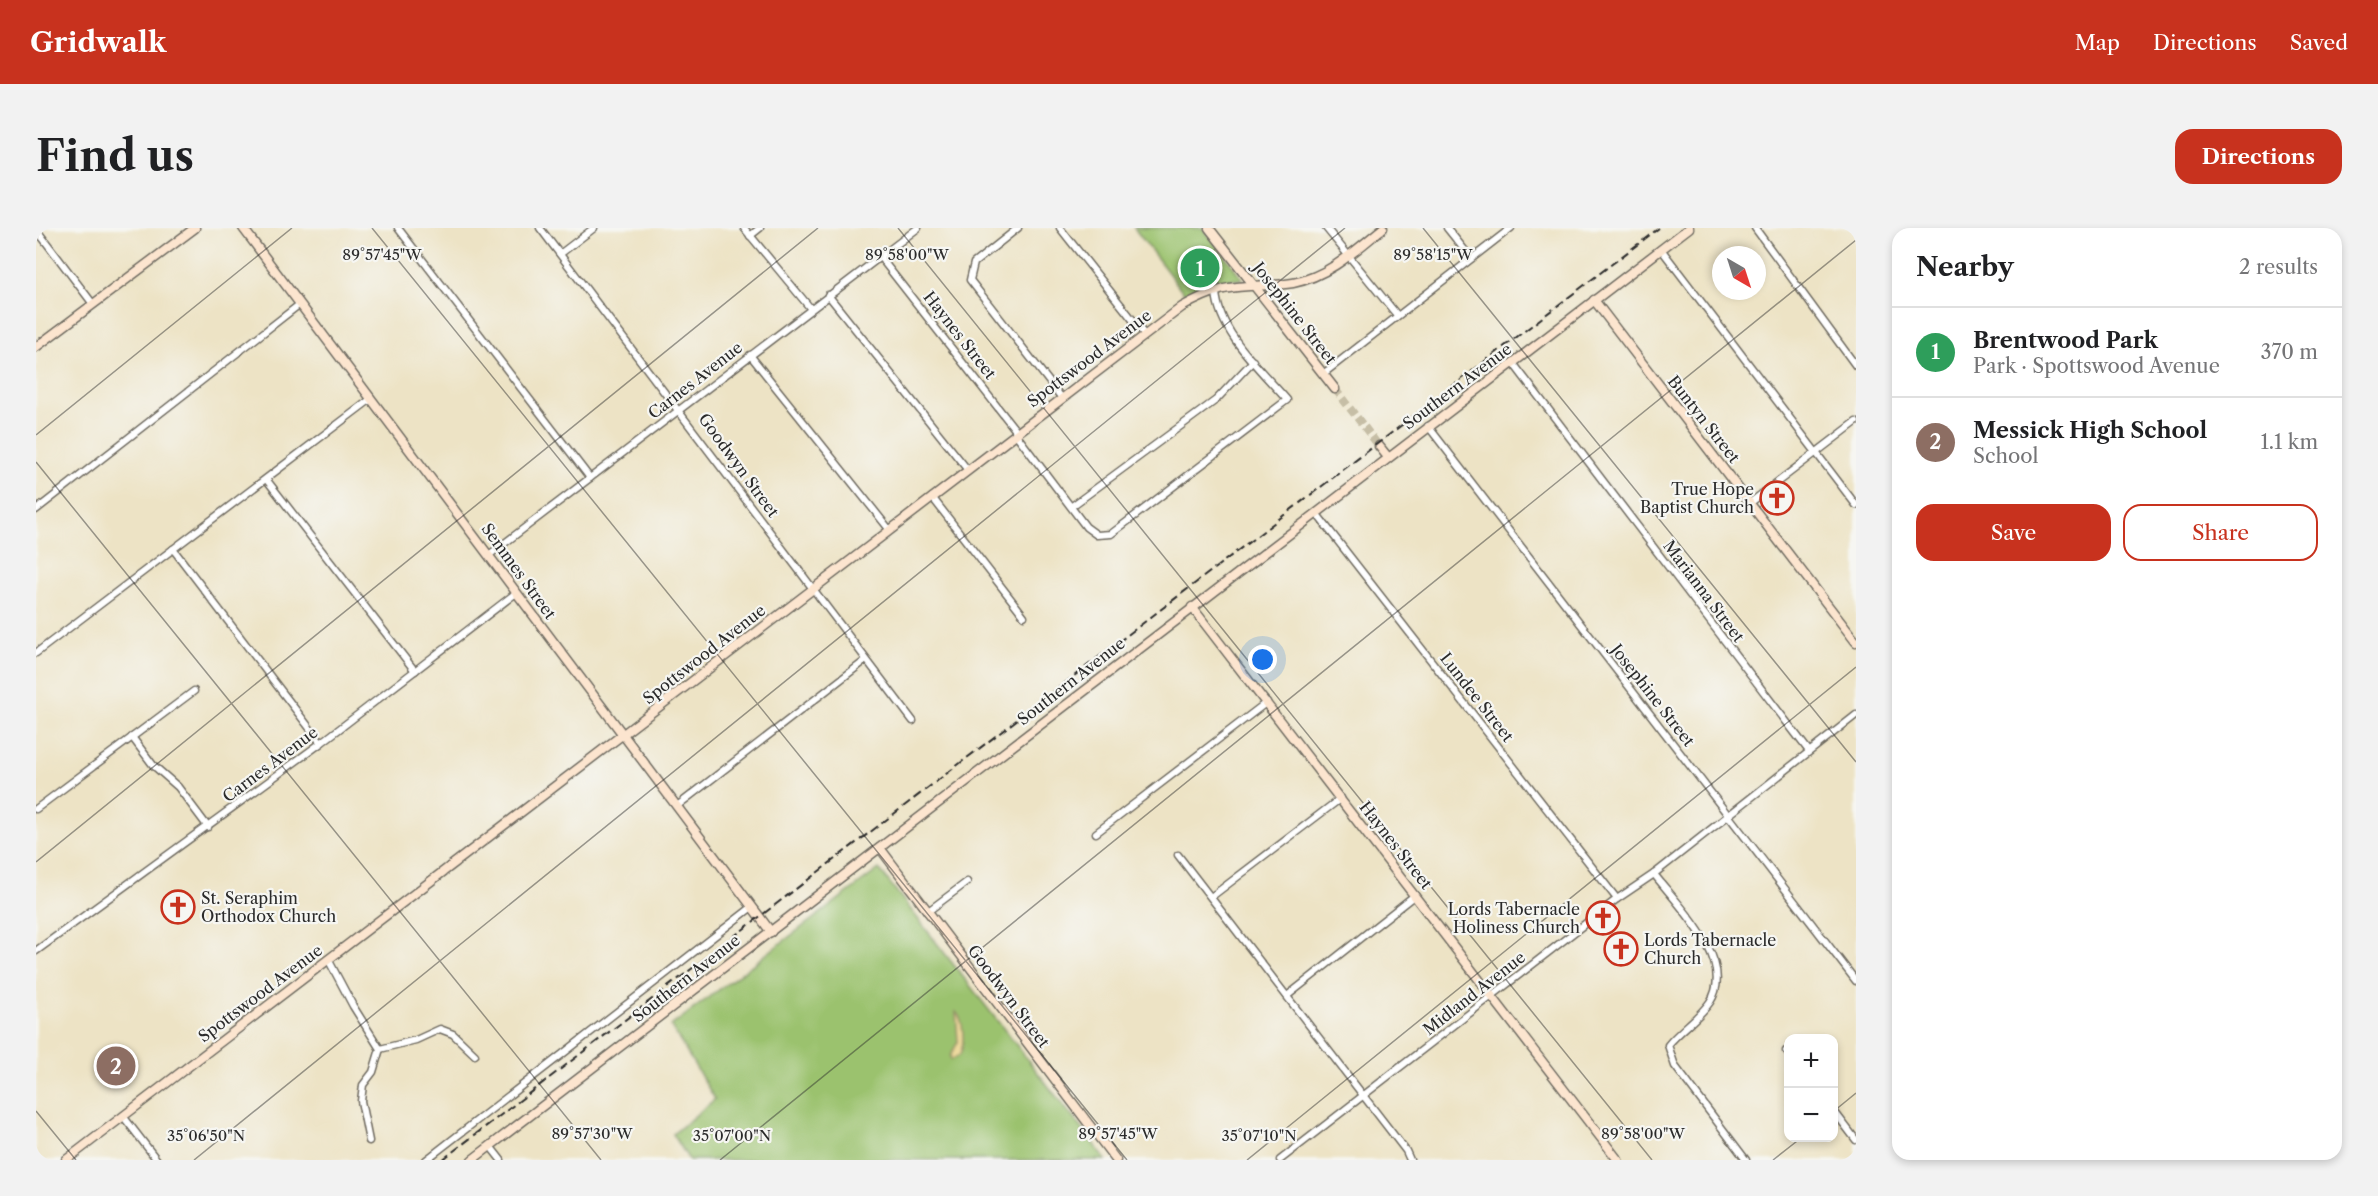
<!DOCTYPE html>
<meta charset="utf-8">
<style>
:root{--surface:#fff;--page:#f2f2f2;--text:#202124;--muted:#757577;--line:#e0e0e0;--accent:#c8321e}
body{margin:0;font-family:"Libre Caslon Text",serif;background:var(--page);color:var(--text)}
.controls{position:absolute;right:18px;bottom:18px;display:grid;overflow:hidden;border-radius:12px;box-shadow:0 3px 9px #0003}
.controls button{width:54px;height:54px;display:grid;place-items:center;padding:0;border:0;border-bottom:2px solid var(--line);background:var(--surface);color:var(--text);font:30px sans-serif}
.compass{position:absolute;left:1676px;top:18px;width:54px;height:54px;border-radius:50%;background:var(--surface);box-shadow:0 3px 9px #0003;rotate:141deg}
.you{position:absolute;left:1227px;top:432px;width:21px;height:21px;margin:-15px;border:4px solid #fff;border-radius:50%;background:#1a73e8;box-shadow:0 0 0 9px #1a73e833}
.badge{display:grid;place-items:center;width:39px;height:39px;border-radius:50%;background:var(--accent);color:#fff;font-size:20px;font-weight:700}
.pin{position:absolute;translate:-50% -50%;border:3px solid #fff;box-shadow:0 2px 6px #0006}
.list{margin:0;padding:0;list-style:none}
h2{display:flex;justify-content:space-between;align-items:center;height:78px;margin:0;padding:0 24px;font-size:26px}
h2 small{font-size:20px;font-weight:400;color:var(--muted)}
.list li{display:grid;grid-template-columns:39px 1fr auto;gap:18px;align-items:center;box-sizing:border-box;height:90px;padding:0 24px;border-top:2px solid var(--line)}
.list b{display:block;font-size:22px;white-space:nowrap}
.list p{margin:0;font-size:20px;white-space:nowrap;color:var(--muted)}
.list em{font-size:20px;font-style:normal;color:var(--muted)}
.actions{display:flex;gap:12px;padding:18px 24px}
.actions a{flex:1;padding:14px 0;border:2px solid var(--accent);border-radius:18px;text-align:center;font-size:21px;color:var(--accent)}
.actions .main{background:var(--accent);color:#fff}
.map{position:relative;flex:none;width:1820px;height:932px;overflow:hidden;border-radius:18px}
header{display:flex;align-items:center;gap:36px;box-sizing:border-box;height:84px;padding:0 30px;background:var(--accent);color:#fff}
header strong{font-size:28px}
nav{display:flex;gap:33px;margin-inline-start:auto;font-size:21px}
.intro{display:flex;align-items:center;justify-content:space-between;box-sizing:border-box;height:144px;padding:0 36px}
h1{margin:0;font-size:42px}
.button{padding:15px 27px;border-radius:18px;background:var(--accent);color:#fff;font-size:21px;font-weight:700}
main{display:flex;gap:36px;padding:0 36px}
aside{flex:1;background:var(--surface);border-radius:18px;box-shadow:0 3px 9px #0003}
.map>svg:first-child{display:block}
.green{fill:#9bc26e;stroke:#63764c;stroke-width:1.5}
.sand{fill:#eeda9e;stroke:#8c8264;stroke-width:1.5}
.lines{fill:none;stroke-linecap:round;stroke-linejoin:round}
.secondary-tunnel{stroke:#c6bea6;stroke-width:8;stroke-dasharray:8 4;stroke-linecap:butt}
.street-casing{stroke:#6f6b61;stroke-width:9}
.secondary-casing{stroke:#6f6b61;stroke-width:11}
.street{stroke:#fff;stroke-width:6}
.secondary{stroke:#fce5cf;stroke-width:8}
.rail{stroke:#2b2b2b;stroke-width:2;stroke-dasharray:9 4.5;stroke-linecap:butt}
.ticks{fill:none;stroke:#2b2b2b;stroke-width:1.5;stroke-opacity:0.45}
.labels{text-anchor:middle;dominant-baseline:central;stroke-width:4.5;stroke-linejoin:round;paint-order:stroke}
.street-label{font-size:16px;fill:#2b2b2b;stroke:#f6f6f2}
.poi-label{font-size:16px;fill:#2b2b2b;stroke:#f6f6f2;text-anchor:end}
.ticks-label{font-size:15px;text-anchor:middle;fill:#2b2b2b;stroke:#f6f6f2;stroke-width:4.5;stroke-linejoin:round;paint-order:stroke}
</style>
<header>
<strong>Gridwalk</strong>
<nav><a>Map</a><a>Directions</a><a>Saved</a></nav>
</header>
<div class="intro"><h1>Find us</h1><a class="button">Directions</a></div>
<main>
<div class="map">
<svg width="1820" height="932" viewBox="0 0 1820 932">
<rect width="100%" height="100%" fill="#f6f6f2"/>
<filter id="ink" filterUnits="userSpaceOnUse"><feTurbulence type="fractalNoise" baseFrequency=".0167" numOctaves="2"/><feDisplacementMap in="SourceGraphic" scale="12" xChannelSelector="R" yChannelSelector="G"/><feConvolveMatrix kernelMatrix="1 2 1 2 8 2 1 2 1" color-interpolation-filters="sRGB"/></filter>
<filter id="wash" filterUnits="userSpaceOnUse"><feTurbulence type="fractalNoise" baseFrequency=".008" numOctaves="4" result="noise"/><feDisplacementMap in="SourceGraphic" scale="24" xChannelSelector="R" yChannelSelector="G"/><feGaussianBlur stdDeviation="1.35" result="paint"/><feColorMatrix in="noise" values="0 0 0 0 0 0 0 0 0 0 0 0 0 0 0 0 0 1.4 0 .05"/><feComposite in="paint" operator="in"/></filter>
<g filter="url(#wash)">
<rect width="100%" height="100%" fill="#ede3c5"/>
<g class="green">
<path d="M 1098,0 L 1167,0 L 1207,51 L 1183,53 L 1148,65 Z"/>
<path d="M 843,641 L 1070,932 L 653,932 L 637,906 L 679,871 L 635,798 Z"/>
</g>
<path class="sand" d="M 920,784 C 928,792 929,815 924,827 L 915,832 L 914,828 L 922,814 Z"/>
</g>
<g filter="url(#ink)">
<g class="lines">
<path class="secondary-tunnel" d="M 1299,161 L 1343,218"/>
<defs>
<g id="street">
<path d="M 362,0 L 554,250"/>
<path d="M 504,0 L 877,493"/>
<path d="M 708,0 L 775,81"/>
<path d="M 982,0 L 938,35 L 934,52 L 1025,169"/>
<path d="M 1024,0 L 1108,106"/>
<path d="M 1290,0 L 1361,87"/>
<path d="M 1411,0 L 1435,30"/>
<path d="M 1719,0 L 1820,138"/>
<path d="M 0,1 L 57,76"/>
<path d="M 714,8 L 724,0"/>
<path d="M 1625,21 L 1820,277"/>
<path d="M 524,26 L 558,0"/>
<path d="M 844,29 L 981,204"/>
<path d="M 792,67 L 931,241"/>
<path d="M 714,127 L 853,301"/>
<path d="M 1477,135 L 1772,522"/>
<path d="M 1287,146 L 1475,0"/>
<path d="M 1392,198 L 1820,753"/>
<path d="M 979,205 L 1050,299 L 1061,307 L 1075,306 L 1251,172 C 1225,142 1183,105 1180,64"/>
<path d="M 230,251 L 379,443"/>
<path d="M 896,269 L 988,388"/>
<path d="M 1714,275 L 1820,194"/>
<path d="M 1036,278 L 1180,172 L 1217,133"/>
<path d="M 0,282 L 264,76"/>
<path d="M 1280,285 L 1581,671"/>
<path d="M 137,321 L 285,515"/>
<path d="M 453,327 L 882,0"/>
<path d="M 0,425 L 335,171"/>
<path d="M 96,509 L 117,537 L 142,559 L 172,599"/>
<path d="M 641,578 L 830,432"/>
<path d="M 0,581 L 158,463"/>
<path d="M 1060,605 L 1231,474"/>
<path d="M 1142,627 L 1370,923 L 1374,932"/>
<path d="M 1618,646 C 1641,676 1701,733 1674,774 C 1663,790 1644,802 1632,817 L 1639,838 L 1710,932"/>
<path d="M 1175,669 L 1305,570"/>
<path d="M 891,684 L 931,654"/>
<path d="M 0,723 L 285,515 L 480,365"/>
<path d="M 292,731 L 317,778 L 344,821 L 337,844 L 327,857 L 325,873 L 333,913"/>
<path d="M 1251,768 L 1379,667"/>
<path d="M 344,821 L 380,812 L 404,801 L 417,806 L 439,827"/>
<path d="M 1750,823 L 1752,825"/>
<path d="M 1798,883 L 1820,912"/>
<path d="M 87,888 L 121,932"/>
<path d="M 454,918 L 465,932"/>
<path d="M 390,932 L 716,679"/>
<path d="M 1244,932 L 1581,671 L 1618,646 L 1820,487"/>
</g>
<g id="secondary">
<path d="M 207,0 L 735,704"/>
<path d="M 1173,0 L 1299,161"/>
<path d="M 1558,72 L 1820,414"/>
<path d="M 0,119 L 159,0"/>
<path d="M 1343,218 L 1351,228"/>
<path d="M 1156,379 L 1582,932"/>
<path d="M 844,620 L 1080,932"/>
<path d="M 30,932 L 1146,79 C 1160,71 1173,65 1188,61 C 1211,56 1235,59 1257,55 C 1293,48 1320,22 1347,0"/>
<path d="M 436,932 L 1653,0"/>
</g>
</defs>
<use href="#street" class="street-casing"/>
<use href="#secondary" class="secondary-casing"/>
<use href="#street" class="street"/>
<use href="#secondary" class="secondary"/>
<path class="rail" d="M 406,932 L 1623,0"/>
</g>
</g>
<path class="ticks" d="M 336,0 L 1091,932M 862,0 L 1616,932M 1387,0 L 1820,534M 0,207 L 256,0M 0,234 L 565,932M 0,634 L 782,0M 0,883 L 40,932M 1798,883 L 1820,865M 158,932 L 1309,0M 684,932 L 1820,12M 1211,932 L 1820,439M 1737,932 L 1765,910"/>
<defs>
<symbol id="church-ring" viewBox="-11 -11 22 22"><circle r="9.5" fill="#f6f6f2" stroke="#c8321e" stroke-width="1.5"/><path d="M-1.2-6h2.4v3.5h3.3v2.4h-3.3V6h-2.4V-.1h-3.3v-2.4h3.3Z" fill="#c8321e"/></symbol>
</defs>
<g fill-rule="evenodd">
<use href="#church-ring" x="1722" y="251" width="38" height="38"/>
<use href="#church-ring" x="123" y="660" width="38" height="38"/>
<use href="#church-ring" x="1548" y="671" width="38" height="38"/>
<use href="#church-ring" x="1566" y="702" width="38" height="38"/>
</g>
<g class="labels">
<g class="street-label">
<text transform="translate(1259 85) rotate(52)">Josephine Street</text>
<text transform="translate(924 107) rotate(52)">Haynes Street</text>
<text transform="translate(1053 130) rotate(-37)">Spottswood Avenue</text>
<text transform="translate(659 152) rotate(-38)">Carnes Avenue</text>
<text transform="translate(1421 158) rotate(-37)">Southern Avenue</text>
<text transform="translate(1668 191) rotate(52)">Buntyn Street</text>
<text transform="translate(703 237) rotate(54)">Goodwyn Street</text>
<text transform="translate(483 343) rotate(54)">Semmes Street</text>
<text transform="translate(1668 363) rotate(53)">Marianna Street</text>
<text transform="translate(668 426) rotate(-38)">Spottswood Avenue</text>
<text transform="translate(1035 453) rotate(-38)">Southern Avenue</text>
<text transform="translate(1617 467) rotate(52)">Josephine Street</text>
<text transform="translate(1441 469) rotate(52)">Lundee Street</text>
<text transform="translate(234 536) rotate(-37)">Carnes Avenue</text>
<text transform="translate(1360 617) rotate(52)">Haynes Street</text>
<text transform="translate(650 750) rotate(-38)">Southern Avenue</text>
<text transform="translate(224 765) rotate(-37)">Spottswood Avenue</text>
<text transform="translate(1438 765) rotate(-38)">Midland Avenue</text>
<text transform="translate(973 768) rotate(53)">Goodwyn Street</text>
</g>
<g class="poi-label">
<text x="1718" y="261">True Hope<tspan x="1718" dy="18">Baptist Church</tspan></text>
<text x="165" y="670" text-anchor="start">St. Seraphim<tspan x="165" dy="18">Orthodox Church</tspan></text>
<text x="1544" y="681">Lords Tabernacle<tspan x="1544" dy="18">Holiness Church</tspan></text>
<text x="1608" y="712" text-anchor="start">Lords Tabernacle<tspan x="1608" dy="18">Church</tspan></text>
</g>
</g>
<g class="ticks-label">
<text x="346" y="32">89°57'45"W</text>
<text x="871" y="32">89°58'00"W</text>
<text x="1397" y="32">89°58'15"W</text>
<text x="556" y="911">89°57'30"W</text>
<text x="1082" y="911">89°57'45"W</text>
<text x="1607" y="911">89°58'00"W</text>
<text x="170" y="913">35°06'50"N</text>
<text x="696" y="913">35°07'00"N</text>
<text x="1223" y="913">35°07'10"N</text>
</g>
</svg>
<div class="controls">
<button>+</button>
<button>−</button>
</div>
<svg class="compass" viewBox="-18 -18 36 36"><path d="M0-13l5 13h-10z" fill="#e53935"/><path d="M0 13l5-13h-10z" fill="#757577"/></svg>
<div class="you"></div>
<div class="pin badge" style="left:1164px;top:40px;background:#2e9e5b">1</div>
<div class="pin badge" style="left:80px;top:838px;background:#8d6e63">2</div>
</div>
<aside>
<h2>Nearby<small>2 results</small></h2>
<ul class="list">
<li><span class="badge" style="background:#2e9e5b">1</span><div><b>Brentwood Park</b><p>Park · Spottswood Avenue</p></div><em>370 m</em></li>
<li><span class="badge" style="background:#8d6e63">2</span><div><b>Messick High School</b><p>School</p></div><em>1.1 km</em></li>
</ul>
<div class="actions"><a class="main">Save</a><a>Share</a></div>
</aside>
</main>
